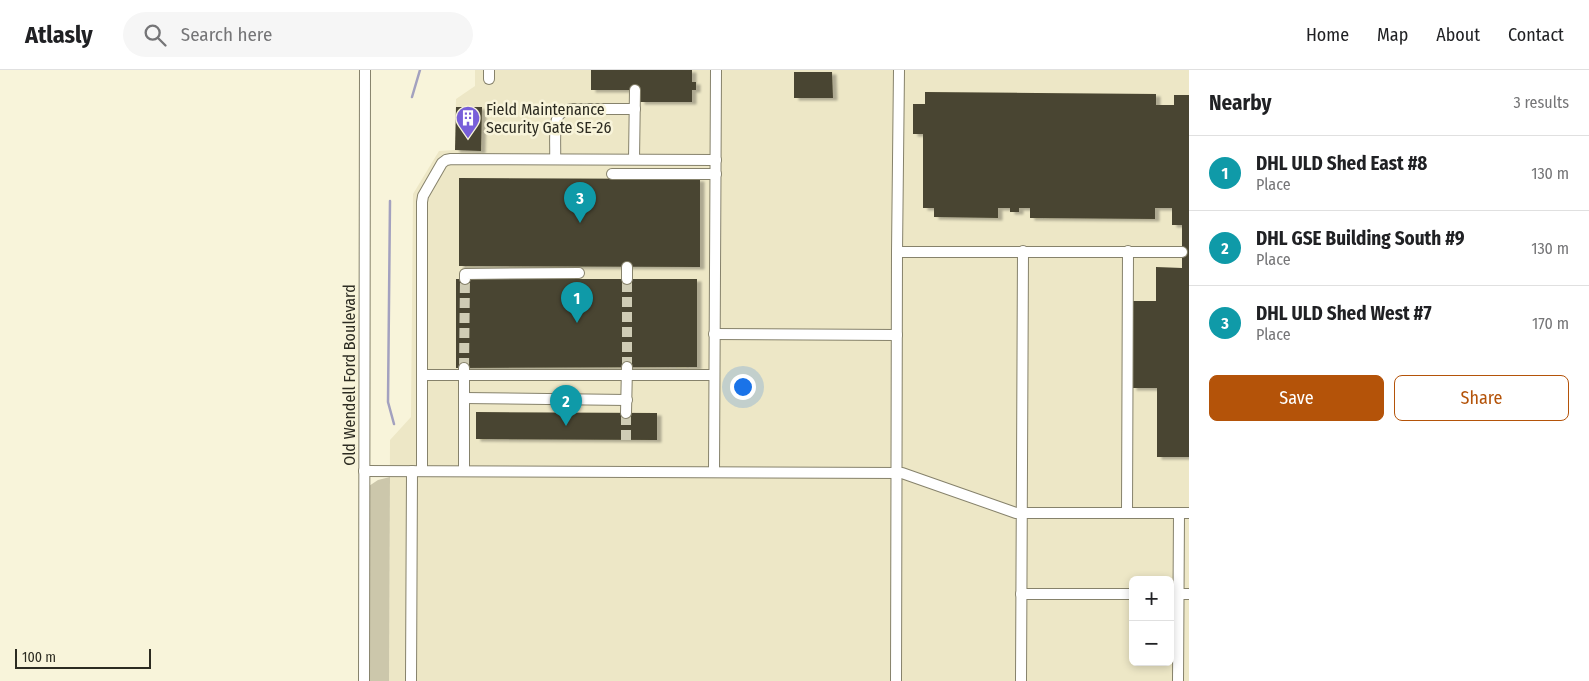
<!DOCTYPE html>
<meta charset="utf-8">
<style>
:root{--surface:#fff;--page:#f6f6f6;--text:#202124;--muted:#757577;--line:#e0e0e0;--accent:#b45309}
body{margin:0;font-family:"Fira Sans Condensed",sans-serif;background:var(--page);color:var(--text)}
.controls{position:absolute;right:15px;bottom:15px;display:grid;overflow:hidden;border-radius:8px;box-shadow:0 2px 8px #0003}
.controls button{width:45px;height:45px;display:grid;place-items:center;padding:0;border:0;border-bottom:1px solid var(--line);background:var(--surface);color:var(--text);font:25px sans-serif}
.scale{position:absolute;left:15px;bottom:12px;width:136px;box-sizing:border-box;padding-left:5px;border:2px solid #2c2b21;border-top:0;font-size:14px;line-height:18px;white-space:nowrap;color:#2c2b21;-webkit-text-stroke:4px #f8f4da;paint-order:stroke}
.you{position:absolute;left:742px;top:316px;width:18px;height:18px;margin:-12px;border:4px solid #fff;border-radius:50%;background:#1a73e8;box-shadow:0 0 0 8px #1a73e833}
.badge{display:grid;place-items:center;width:32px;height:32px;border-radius:50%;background:var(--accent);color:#fff;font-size:16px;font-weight:700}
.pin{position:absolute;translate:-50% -41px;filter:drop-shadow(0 1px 2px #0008)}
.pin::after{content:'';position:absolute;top:26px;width:18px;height:15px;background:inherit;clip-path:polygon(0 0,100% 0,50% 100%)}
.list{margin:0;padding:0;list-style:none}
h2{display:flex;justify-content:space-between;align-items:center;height:65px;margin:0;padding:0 20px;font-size:21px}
h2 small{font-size:16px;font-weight:400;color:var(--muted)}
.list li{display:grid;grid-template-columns:32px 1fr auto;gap:15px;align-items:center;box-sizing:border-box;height:75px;padding:0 20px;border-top:1px solid var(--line)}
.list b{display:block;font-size:19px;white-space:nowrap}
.list p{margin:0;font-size:16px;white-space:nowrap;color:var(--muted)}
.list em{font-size:16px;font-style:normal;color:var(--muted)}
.actions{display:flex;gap:10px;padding:15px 20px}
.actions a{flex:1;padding:11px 0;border:1px solid var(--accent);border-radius:8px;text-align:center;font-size:18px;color:var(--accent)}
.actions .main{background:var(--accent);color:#fff}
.icon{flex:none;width:28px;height:28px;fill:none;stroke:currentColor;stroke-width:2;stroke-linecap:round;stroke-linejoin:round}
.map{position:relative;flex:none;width:1189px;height:611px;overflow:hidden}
header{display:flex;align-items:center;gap:30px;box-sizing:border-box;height:70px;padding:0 25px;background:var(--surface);border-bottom:1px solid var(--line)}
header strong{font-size:24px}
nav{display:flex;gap:28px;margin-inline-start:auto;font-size:18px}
.search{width:350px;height:45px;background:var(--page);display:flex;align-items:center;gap:12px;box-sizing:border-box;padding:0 18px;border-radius:28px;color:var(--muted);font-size:19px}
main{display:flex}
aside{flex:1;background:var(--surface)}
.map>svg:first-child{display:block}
.built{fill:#ede7c6;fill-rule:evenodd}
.green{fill:#ccc7ab}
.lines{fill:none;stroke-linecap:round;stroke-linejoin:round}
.stream{stroke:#a3a1bf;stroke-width:2.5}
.building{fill:#494530;filter:url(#shadow)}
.minor-tunnel{stroke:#cfccb5;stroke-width:10;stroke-dasharray:10 5;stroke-linecap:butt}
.minor-casing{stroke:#86826b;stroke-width:12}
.minor{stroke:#fff;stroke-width:10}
.labels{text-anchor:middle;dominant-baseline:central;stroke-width:5;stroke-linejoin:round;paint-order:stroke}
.poi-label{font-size:16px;fill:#2c2b21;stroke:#f8f4da;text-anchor:start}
.street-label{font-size:16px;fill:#2c2b21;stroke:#f8f4da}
</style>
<header>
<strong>Atlasly</strong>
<div class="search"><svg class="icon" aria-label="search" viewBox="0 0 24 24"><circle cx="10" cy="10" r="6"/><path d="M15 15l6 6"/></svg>Search here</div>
<nav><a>Home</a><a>Map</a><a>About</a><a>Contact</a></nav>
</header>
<main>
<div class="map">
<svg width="1189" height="611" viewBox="0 0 1189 611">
<defs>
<filter id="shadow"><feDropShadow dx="4.5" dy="2.5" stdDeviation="1" flood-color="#0004"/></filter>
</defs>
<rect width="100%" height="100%" fill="#f8f4da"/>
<path class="built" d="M 475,0 L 1189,0 L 1189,611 L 389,611 L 390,370 L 411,347 L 413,124 L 439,81 L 455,80 L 456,29 L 475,16 ZM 1133,510 L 1170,510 L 1170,592 L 1133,592 Z"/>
<path class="green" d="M 390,407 L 389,611 L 367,611 L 369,416 L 378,410 Z"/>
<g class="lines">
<g class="stream">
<path d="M 412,27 L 420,0"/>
<path d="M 390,131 L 388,332 L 394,354"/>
</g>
</g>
<g class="building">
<path d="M 591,0 L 692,0 L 692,12 L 696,12 L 696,20 L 692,20 L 692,32 L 640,32 L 640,20 L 591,20 Z"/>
<path d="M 794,2 L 832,2 L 833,28 L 794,28 Z"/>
<path d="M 925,22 L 1156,24 L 1156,35 L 1174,35 L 1174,25 L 1189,25 L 1189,387 L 1157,387 L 1157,318 L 1132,318 L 1132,231 L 1156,231 L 1156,197 L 1182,198 L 1182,155 L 1172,155 L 1172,138 L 1155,138 L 1155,149 L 1030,148 L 1030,138 L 1019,138 L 1019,142 L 1010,142 L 1010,138 L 998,138 L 998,148 L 934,147 L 934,138 L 923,138 L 923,64 L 913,64 L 913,34 L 925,34 Z"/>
<path d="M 456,37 L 482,37 L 481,81 L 455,80 Z"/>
<path d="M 459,108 L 700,109 L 700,197 L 459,196 Z"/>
<path d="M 456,209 L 697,209 L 697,297 L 456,298 Z"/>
<path d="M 476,342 L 657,343 L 657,370 L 476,369 Z"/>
</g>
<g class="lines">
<g class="minor-tunnel">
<path d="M 627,297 L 627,209"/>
<path d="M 464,298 L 465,209"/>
<path d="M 626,370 L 626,343"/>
</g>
<defs>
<g id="minor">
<path d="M 489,9 L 489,0"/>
<path d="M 555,89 C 556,79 553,52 559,45 C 562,41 566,40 570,39 L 635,39"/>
<path d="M 634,89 L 635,20"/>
<path d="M 612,104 L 716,104"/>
<path d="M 897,182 L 1182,182"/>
<path d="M 627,197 L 627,209"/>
<path d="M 465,209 L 465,204 L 579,203"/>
<path d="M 714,264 L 897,265"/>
<path d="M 422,305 L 714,305"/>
<path d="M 464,328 L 627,330"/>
<path d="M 626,343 L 627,297"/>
<path d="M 364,401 L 902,403 L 1016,443 L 1189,443"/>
<path d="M 422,401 L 422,132 L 423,126 L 442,93 L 446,90 L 451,89 L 716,90"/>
<path d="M 464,401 L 464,298"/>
<path d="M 714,402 L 716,0"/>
<path d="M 1127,443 L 1128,181"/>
<path d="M 1021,524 L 1133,524"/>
<path d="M 1170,524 L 1189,524"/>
<path d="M 364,611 L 365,0"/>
<path d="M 411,611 L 412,401"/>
<path d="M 896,611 L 897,182 L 899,0"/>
<path d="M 1021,611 L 1023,181"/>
<path d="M 1178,611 L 1179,443"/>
</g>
</defs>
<use href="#minor" class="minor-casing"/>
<use href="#minor" class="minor"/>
</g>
<defs>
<symbol id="building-pin" viewBox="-11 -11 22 30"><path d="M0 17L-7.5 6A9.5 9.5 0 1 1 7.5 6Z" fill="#785fd9" stroke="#f8f4da"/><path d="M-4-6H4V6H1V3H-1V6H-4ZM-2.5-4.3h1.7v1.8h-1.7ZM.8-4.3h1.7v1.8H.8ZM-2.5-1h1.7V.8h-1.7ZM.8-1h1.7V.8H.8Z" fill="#fff"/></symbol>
</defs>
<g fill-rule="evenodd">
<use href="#building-pin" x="454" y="34" width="28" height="38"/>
</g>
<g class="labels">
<g class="poi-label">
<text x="486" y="39">Field Maintenance<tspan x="486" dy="18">Security Gate SE-26</tspan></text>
</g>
<g class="street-label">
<text transform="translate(349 305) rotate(-90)">Old Wendell Ford Boulevard</text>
</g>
</g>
</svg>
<div class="controls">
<button>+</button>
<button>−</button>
</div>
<div class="scale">100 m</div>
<div class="you"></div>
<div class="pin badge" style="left:577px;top:253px;background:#0f9aa8">1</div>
<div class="pin badge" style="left:566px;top:356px;background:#0f9aa8">2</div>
<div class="pin badge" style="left:580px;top:153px;background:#0f9aa8">3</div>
</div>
<aside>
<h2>Nearby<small>3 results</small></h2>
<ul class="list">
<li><span class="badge" style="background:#0f9aa8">1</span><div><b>DHL ULD Shed East #8</b><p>Place</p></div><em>130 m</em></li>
<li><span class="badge" style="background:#0f9aa8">2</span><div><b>DHL GSE Building South #9</b><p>Place</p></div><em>130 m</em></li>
<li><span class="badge" style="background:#0f9aa8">3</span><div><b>DHL ULD Shed West #7</b><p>Place</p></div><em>170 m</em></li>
</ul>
<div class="actions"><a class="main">Save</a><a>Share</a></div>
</aside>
</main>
